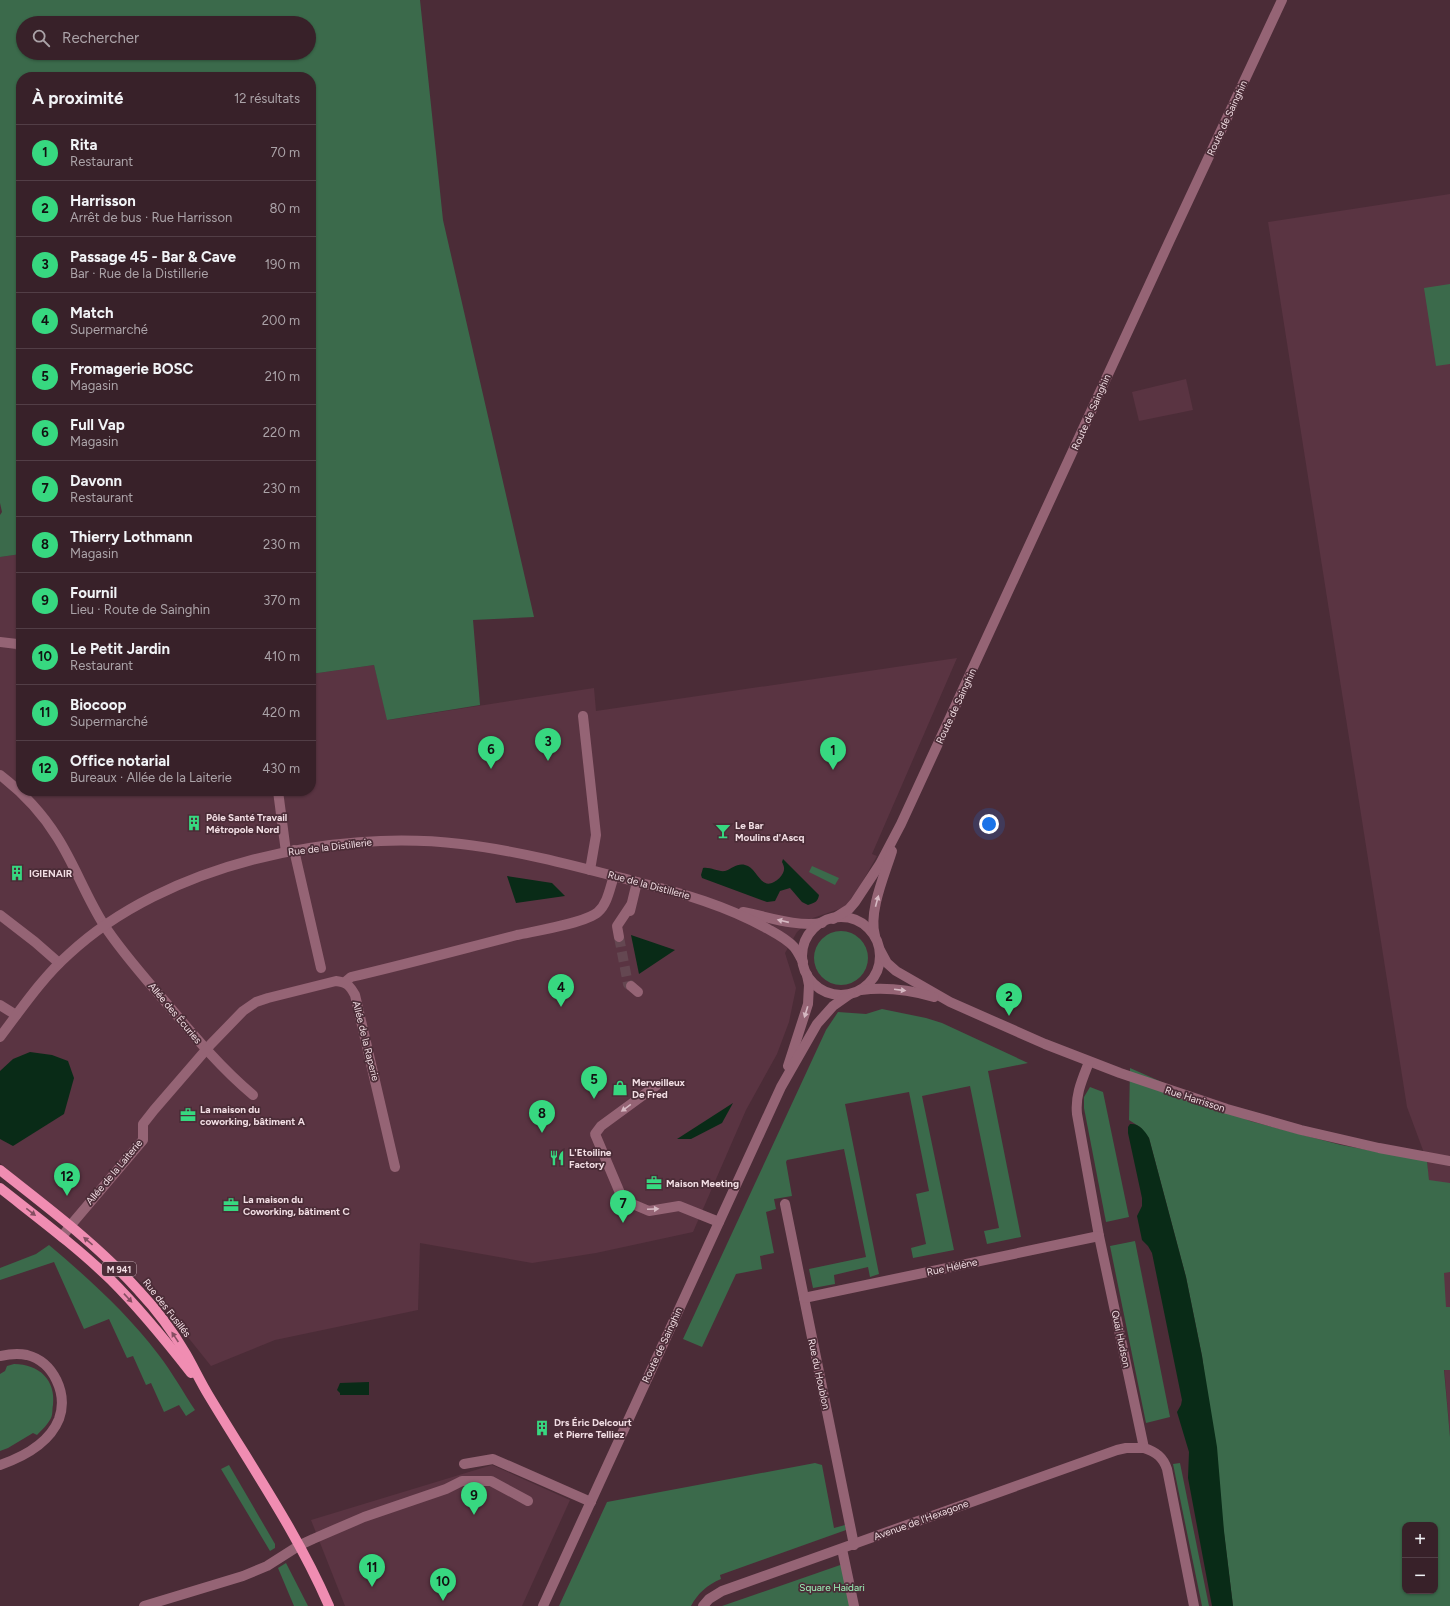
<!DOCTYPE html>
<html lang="fr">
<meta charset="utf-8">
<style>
:root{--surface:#382129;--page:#432e35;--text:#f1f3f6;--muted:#aba3a8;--line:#523e46;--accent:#37d880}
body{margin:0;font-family:Figtree,sans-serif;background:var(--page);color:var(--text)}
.controls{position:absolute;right:12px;bottom:12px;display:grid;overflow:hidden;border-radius:8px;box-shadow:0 1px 3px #0004}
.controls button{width:36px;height:36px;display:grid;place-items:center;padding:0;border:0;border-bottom:1px solid var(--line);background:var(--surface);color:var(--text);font:20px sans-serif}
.you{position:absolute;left:989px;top:824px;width:14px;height:14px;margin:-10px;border:3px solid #fff;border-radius:50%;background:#1a73e8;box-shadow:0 0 0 6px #1a73e833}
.badge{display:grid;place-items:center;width:26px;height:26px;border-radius:50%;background:var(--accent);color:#111;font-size:13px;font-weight:700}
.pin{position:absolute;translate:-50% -33px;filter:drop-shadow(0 1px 2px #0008)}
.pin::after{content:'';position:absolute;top:21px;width:14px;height:12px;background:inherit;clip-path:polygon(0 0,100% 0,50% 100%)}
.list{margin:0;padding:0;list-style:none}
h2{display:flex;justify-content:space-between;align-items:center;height:52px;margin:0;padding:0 16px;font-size:17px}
h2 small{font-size:13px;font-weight:400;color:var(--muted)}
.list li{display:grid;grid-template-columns:26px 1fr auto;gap:12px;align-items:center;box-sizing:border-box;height:56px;padding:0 16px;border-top:1px solid var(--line)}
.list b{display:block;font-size:15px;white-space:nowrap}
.list p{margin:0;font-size:13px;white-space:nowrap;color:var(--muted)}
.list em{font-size:13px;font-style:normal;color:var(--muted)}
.icon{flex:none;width:22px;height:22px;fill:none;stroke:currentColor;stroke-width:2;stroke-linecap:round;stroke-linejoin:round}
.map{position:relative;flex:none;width:1450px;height:1606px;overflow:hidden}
.search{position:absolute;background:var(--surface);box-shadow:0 1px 3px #0004;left:16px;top:16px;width:300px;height:44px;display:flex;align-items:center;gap:10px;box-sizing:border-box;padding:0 14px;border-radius:22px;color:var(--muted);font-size:15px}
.panel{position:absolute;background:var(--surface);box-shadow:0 1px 3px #0004;left:16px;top:72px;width:300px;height:724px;border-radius:16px}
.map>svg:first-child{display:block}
.built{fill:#5a3442}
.green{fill:#3b6a4b;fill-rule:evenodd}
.water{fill:#092b17}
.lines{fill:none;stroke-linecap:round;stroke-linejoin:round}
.minor-tunnel{stroke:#644751;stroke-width:10;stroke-dasharray:10 5;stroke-linecap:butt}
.minor{stroke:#956475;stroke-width:10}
.major{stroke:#f08db2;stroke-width:10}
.oneway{fill:#d6b9c3}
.oneway2{fill:#854e62}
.labels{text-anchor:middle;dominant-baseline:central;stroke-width:3.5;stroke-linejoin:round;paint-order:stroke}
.shield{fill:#4b2c37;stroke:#c0a9b0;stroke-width:1}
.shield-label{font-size:9px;font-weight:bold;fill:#f2dee4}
.street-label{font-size:10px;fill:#f2dee4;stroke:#4b2c37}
.poi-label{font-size:10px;font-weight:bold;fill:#f2dee4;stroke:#4b2c37;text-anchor:start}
.park-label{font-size:10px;fill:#9ef8bc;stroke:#4b2c37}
</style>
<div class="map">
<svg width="1450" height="1606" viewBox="0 0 1450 1606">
<rect width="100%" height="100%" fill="#4b2c37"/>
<g class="built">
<path d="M 1450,194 L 1450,1437 L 1427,1161 L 1407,1107 L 1268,222 Z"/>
<path d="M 1186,379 L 1193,410 L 1139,421 L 1132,392 Z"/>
<path d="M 21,554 L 21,791 L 311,791 L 311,674 L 374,665 L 388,720 L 594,688 L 596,711 L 957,658 L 872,854 L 877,856 L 860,886 L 845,907 L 813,918 L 797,932 L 785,953 L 796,988 L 789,1022 L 777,1054 L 746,1110 L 693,1232 L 596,1253 L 532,1263 L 420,1243 L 418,1310 L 275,1340 L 211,1366 L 151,1291 L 0,1163 L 0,557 Z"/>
<path d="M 492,1465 L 570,1500 L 522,1606 L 345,1606 L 311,1520 Z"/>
</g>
<g class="green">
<path d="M 0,0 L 420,0 L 443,220 L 534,617 L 473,620 L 480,705 L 387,720 L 374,665 L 311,674 L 311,77 L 21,77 L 21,554 L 0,557 L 0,515 L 2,512 L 0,503 ZM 23,23 L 309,23 L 309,53 L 23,53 Z"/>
<path d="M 1450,284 L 1450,364 L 1436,366 L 1424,288 Z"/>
<path d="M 812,866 L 839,878 L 835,885 L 809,872 Z"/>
<circle cx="841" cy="958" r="27"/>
<path d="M 882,1009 L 926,1018 L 942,1023 L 1028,1063 L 988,1071 L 1021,1237 L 987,1244 L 984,1231 L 999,1228 L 970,1086 L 922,1096 L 954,1250 L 913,1258 L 911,1248 L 926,1244 L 916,1194 L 929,1191 L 909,1092 L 845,1104 L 879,1274 L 870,1277 L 868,1267 L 834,1275 L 835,1284 L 813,1288 L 809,1269 L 866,1257 L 844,1149 L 787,1160 L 786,1162 L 792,1196 L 774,1199 L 776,1209 L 766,1212 L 774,1253 L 760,1256 L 762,1269 L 736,1274 L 702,1347 L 683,1339 L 826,1030 L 838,1012 L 866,1014 Z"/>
<path d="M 1130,1068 L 1250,1121 L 1341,1145 L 1427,1161 L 1429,1180 L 1450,1183 L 1450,1272 L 1444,1273 L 1446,1307 L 1450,1307 L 1450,1370 L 1444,1370 L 1450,1437 L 1450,1606 L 1233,1606 L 1202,1356 L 1186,1277 L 1149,1138 L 1140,1127 L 1129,1120 ZM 1405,1525 L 1435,1525 L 1435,1591 L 1405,1591 Z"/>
<path d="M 1090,1087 L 1103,1092 L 1129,1217 L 1106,1222 L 1084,1108 L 1084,1097 Z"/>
<path d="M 1135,1241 L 1170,1417 L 1146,1423 L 1110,1246 Z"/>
<path d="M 49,1245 C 88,1278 127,1313 158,1354 C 172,1372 183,1392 195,1410 L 186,1416 L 179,1405 L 164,1412 L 151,1383 L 146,1385 L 133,1356 L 127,1358 L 109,1319 L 84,1329 L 54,1262 L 0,1280 L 0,1268 L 36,1254 Z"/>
<path d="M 14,1364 C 39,1364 56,1380 53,1405 C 52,1409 53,1414 51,1418 C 48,1424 42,1430 37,1435 L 33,1433 L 8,1448 L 0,1451 L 0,1374 L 5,1371 L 7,1366 Z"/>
<path d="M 815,1463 L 822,1465 L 834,1528 L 845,1525 L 846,1530 L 720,1575 L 721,1579 C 707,1585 698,1593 691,1606 L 559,1606 L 607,1502 Z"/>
<path d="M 1180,1463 L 1209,1606 L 1202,1606 L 1173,1464 Z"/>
<path d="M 229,1465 L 275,1544 L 275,1548 L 270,1551 L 221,1469 Z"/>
<path d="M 286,1563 L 308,1606 L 294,1606 L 278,1568 Z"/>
<path d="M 846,1563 L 854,1606 L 722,1606 Z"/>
</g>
<g class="water">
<path d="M 783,859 L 819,895 C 818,902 814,903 808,905 L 802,902 L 790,888 L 780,891 L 775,901 L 767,902 L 702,878 L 701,875 L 703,868 C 711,867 718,872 725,871 C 732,869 737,863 745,865 C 757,867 760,890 774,882 C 778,880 781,877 783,873 C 785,869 784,866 782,862 Z"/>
<path d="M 507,876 L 552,883 L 565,896 L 516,903 Z"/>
<path d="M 631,935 L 675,950 L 639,974 Z"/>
<path d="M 30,1052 L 52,1055 L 68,1061 L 74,1078 L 64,1114 L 13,1146 L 0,1139 L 0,1071 L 13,1059 Z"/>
<path d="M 733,1103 L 722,1123 L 691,1139 L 677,1139 Z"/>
<path d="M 1130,1124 C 1139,1123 1145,1131 1149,1138 L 1186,1277 L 1202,1356 L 1217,1447 L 1224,1531 L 1233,1606 L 1212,1606 L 1188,1478 L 1189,1452 L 1177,1412 L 1181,1405 L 1182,1400 L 1152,1253 L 1148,1246 L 1142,1240 L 1137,1216 L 1142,1206 L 1142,1198 L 1128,1133 L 1128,1127 Z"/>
<path d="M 369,1382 L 369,1395 L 340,1395 L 340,1393 L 337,1390 L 340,1383 Z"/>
</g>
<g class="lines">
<path class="minor-tunnel" d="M 619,937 L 628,984 L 631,986"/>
<g class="minor">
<path d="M 0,642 L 17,644 L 21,647"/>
<path d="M 583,716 L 596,835 L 590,870"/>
<path d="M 0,775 C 22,792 42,813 57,837 C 75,865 86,897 104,925 C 123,954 146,979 168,1005 C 195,1037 221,1068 253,1095"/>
<path d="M 278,791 L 286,852"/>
<path d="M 294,850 L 321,968"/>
<path d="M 630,911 L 637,882"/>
<path d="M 743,912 C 769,917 795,927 822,923"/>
<path d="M 0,915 L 35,942 L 59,963"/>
<circle cx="841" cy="956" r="39"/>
<path d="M 833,919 L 849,909 L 855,902 L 880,864 L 901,824 L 1169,242 L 1282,0"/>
<path d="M 875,936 C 868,912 885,874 892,851"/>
<path d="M 619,937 L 617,926 L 631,905"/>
<path d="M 880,950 L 887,963 L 896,971 L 950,1002 L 1045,1044 L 1120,1073 L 1227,1109 L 1301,1130 L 1379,1148 L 1450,1161"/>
<path d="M 345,982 L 351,977 C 407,964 462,949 517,935 C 535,931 586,923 598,912 C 608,903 610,887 614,876"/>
<path d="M 631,986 L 638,992"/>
<path d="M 861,990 C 886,987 910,990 934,997"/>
<path d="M 0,1005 L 16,1015"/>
<path d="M 0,1037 C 22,1008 42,978 69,954 C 166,864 332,829 461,844 C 521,851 579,867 637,882 C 682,893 727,906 768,929 C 777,934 787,939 794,947 C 798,952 800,957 803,962"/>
<path d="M 1089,1062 C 1082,1080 1075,1095 1077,1114 L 1099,1236 L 1144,1448 C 1156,1452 1163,1457 1167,1469 L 1194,1606"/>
<path d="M 788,1066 L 808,1004 L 809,985 L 807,975"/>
<path d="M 657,1085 L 601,1126 L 595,1134 L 623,1200 L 649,1211 L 679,1206 L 719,1222"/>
<path d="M 785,1204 L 854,1545"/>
<path d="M 62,1237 L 70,1226 L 143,1140 L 143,1124 L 154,1110 L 211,1044 L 243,1011 L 256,1002 L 268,998 L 336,981 C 347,982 350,986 355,995 L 395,1167"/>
<path d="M 804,1298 L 1099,1236"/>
<path d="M 0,1356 C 9,1354 18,1353 27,1355 C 54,1362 68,1394 59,1419 C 49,1444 23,1457 0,1465"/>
<path d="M 464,1464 L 493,1459 L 591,1502"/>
<path d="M 842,1549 L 854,1606"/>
<path d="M 144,1606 L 243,1576 L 267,1566 L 300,1545 L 313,1539 L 364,1517 L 446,1489 L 462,1481 L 491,1481 L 528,1501"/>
<path d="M 543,1606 L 781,1087 L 817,1024 L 833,1006 L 850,994"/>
<path d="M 703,1606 L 709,1599 L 722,1591 L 1117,1450 L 1126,1448 L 1144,1448"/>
</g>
<g class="major">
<path d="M 0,1170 C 48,1208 98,1245 139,1291 C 157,1310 173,1332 186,1354 C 194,1368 201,1383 209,1396 C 251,1466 297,1532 329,1606"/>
<path d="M 0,1188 C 38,1218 77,1247 111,1280 C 140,1309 166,1341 191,1373"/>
</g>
</g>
<defs><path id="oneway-solid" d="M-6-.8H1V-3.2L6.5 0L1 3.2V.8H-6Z"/></defs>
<g class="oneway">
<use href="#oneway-solid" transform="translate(877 901) rotate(-75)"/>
<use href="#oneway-solid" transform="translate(783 921) rotate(-167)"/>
<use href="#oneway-solid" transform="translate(900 990) rotate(7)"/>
<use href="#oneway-solid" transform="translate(806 1012) rotate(107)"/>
<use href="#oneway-solid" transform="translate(626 1108) rotate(144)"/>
<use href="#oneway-solid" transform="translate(653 1209) rotate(-2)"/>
</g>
<g class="oneway2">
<use href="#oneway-solid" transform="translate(31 1212) rotate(38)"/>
<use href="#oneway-solid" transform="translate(88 1241) rotate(-140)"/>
<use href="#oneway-solid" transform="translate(128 1298) rotate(47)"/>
<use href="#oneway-solid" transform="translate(175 1337) rotate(-124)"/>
</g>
<defs>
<symbol id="building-bare" viewBox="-9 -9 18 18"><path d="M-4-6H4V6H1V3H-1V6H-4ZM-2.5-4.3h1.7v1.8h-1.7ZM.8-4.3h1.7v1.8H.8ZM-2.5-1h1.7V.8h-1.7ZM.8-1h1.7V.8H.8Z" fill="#37d880" stroke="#4b2c37" stroke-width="2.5" paint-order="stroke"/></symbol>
<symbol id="bar-bare" viewBox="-9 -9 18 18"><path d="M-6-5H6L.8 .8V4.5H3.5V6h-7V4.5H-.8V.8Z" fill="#37d880" stroke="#4b2c37" stroke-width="2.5" paint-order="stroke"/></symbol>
<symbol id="shop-bare" viewBox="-9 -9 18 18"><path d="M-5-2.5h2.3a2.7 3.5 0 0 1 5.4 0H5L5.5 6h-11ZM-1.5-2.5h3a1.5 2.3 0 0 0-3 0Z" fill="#37d880" stroke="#4b2c37" stroke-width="2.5" paint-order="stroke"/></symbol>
<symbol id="office-bare" viewBox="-9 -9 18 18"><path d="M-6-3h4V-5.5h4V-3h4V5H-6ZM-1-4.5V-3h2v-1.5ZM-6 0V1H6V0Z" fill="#37d880" stroke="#4b2c37" stroke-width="2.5" paint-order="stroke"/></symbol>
<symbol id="restaurant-bare" viewBox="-9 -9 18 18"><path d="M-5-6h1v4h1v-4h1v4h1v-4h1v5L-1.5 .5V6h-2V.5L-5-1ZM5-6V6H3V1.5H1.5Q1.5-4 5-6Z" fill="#37d880" stroke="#4b2c37" stroke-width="2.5" paint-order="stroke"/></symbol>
</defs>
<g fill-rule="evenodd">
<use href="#building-bare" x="183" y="812" width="22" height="22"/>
<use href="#bar-bare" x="712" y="820" width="22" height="22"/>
<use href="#building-bare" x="6" y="862" width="22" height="22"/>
<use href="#shop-bare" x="609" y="1077" width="22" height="22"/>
<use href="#office-bare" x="177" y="1104" width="22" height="22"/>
<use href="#restaurant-bare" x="546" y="1147" width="22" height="22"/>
<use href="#office-bare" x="643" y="1172" width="22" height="22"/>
<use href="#office-bare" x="220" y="1194" width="22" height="22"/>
<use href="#building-bare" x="531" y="1417" width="22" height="22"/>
</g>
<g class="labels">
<rect class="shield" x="102" y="1262" width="34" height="14" rx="3"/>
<g class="shield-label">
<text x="119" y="1269">M 941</text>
</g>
<g class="street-label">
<text transform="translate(1227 118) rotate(-65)">Route de Sainghin</text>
<text transform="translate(1091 412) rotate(-66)">Route de Sainghin</text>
<text transform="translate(956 706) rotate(-65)">Route de Sainghin</text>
<text transform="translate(330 847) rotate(-7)">Rue de la Distillerie</text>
<text transform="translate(649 885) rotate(15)">Rue de la Distillerie</text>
<text transform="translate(175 1013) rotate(50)">Allée des Écuries</text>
<text transform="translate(366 1041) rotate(76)">Allée de la Raperie</text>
<text transform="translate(1195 1099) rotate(18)">Rue Harrisson</text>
<text transform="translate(114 1172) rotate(-50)">Allée de la Laiterie</text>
<text transform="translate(952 1267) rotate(-12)">Rue Hélène</text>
<text transform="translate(167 1308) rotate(52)">Rue des Fusillés</text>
<text transform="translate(1121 1339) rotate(78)">Quai Hudson</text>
<text transform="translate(662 1345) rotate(-65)">Route de Sainghin</text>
<text transform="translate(819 1374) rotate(78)">Rue du Houblon</text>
<text transform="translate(921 1520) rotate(-20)">Avenue de l'Hexagone</text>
</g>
<g class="poi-label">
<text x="206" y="817">Pôle Santé Travail<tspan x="206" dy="12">Métropole Nord</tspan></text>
<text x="735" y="825">Le Bar<tspan x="735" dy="12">Moulins d'Ascq</tspan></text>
<text x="29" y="873">IGIENAIR</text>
<text x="632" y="1082">Merveilleux<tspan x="632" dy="12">De Fred</tspan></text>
<text x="200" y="1109">La maison du<tspan x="200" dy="12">coworking, bâtiment A</tspan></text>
<text x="569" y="1152">L'Etoiline<tspan x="569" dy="12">Factory</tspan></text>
<text x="666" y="1183">Maison Meeting</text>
<text x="243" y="1199">La maison du<tspan x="243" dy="12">Coworking, bâtiment C</tspan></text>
<text x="554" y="1422">Drs Éric Delcourt<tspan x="554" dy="12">et Pierre Telliez</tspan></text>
</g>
<g class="park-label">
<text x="832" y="1587">Square Haïdari</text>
</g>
</g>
</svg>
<div class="controls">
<button>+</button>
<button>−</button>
</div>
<div class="you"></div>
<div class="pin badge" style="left:833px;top:770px">1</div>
<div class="pin badge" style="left:1009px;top:1016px">2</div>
<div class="pin badge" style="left:548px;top:761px">3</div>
<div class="pin badge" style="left:561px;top:1007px">4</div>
<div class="pin badge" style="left:594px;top:1099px">5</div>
<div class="pin badge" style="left:491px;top:769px">6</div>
<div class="pin badge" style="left:623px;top:1223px">7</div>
<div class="pin badge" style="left:542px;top:1133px">8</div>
<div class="pin badge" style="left:474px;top:1515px">9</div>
<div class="pin badge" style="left:443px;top:1601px">10</div>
<div class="pin badge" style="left:372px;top:1587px">11</div>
<div class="pin badge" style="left:67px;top:1196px">12</div>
<div class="search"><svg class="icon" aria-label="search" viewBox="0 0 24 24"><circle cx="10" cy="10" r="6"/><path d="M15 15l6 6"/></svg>Rechercher</div>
<section class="panel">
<h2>À proximité<small>12 résultats</small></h2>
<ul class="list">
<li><span class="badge">1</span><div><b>Rita</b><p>Restaurant</p></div><em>70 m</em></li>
<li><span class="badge">2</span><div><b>Harrisson</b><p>Arrêt de bus · Rue Harrisson</p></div><em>80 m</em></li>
<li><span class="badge">3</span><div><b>Passage 45 - Bar &amp; Cave</b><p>Bar · Rue de la Distillerie</p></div><em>190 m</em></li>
<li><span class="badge">4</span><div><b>Match</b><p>Supermarché</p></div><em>200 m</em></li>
<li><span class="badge">5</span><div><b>Fromagerie BOSC</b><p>Magasin</p></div><em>210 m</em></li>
<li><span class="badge">6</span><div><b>Full Vap</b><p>Magasin</p></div><em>220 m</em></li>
<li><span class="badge">7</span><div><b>Davonn</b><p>Restaurant</p></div><em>230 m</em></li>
<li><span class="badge">8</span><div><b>Thierry Lothmann</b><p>Magasin</p></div><em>230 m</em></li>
<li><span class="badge">9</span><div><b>Fournil</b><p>Lieu · Route de Sainghin</p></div><em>370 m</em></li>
<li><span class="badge">10</span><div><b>Le Petit Jardin</b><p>Restaurant</p></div><em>410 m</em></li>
<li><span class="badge">11</span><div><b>Biocoop</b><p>Supermarché</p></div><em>420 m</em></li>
<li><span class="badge">12</span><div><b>Office notarial</b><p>Bureaux · Allée de la Laiterie</p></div><em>430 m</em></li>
</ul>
</section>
</div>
